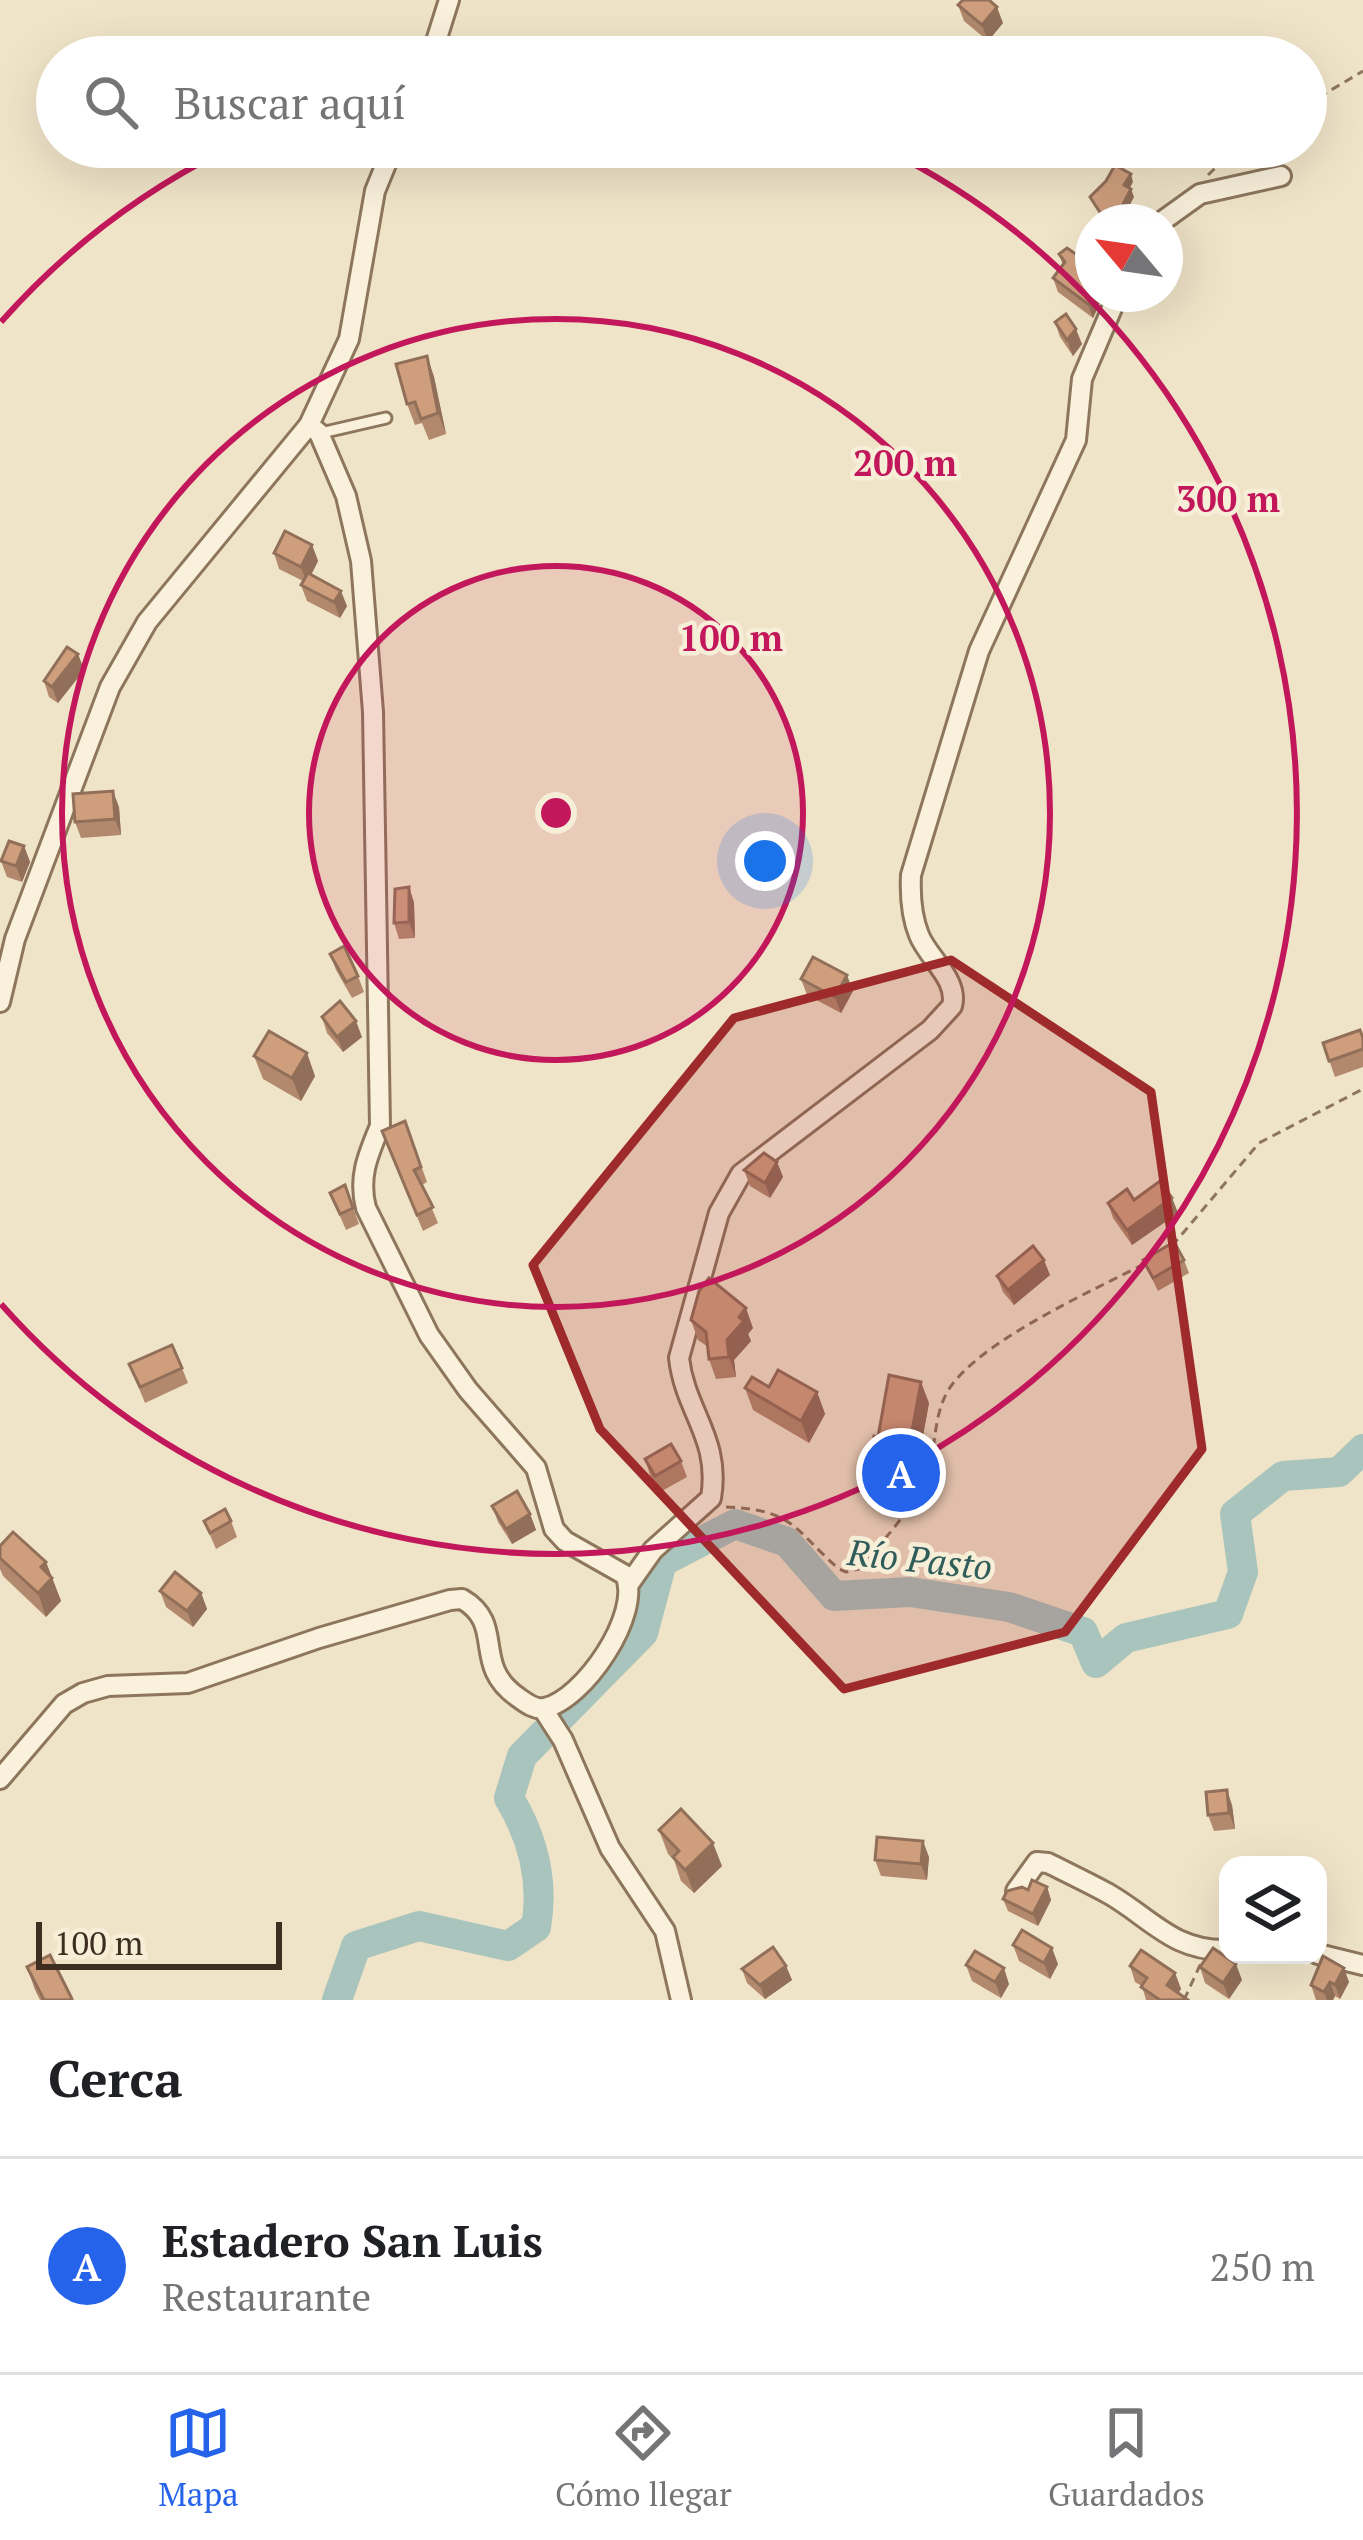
<!DOCTYPE html>
<html lang="es">
<meta charset="utf-8">
<style>
:root{--surface:#fff;--page:#f2f2f2;--text:#202124;--muted:#757577;--line:#e0e0e0;--accent:#2563eb}
body{margin:0;font-family:"PT Serif",serif;background:var(--page);color:var(--text)}
.controls{position:absolute;right:36px;bottom:36px;display:grid;overflow:hidden;border-radius:24px;box-shadow:0 12px 48px #0002}
.controls button{width:108px;height:108px;display:grid;place-items:center;padding:0;border:0;border-bottom:3px solid var(--line);background:var(--surface);color:var(--text);font:60px sans-serif}
.compass{position:absolute;left:1075px;top:204px;width:108px;height:108px;border-radius:50%;background:var(--surface);box-shadow:0 12px 48px #0002;rotate:299deg}
.scale{position:absolute;left:36px;bottom:30px;width:246px;box-sizing:border-box;padding-left:12px;border:6px solid #3d2e20;border-top:0;font-size:33px;line-height:42px;white-space:nowrap;color:#3d2e20;-webkit-text-stroke:9px #f7eed8;paint-order:stroke}
.you{position:absolute;left:765px;top:861px;width:42px;height:42px;margin:-30px;border:9px solid #fff;border-radius:50%;background:#1a73e8;box-shadow:0 0 0 18px #1a73e833}
.badge{display:grid;place-items:center;width:78px;height:78px;border-radius:50%;background:var(--accent);color:#fff;font-size:39px;font-weight:700}
.pin{position:absolute;translate:-50% -50%;border:6px solid #fff;box-shadow:0 3px 12px #0006}
.list{margin:0;padding:0;list-style:none}
h2{display:flex;justify-content:space-between;align-items:center;height:156px;margin:0;padding:0 48px;font-size:51px}
h2 small{font-size:39px;font-weight:400;color:var(--muted)}
.list li{display:grid;grid-template-columns:78px 1fr auto;gap:36px;align-items:center;box-sizing:border-box;height:216px;padding:0 48px;border-top:3px solid var(--line)}
.list b{display:block;font-size:45px;white-space:nowrap}
.list p{margin:0;font-size:39px;white-space:nowrap;color:var(--muted)}
.list em{font-size:39px;font-style:normal;color:var(--muted)}
.icon{flex:none;width:66px;height:66px;fill:none;stroke:currentColor;stroke-width:2;stroke-linecap:round;stroke-linejoin:round}
.map{position:relative;flex:none;width:1363px;height:2000px;overflow:hidden}
.search{position:absolute;background:var(--surface);box-shadow:0 12px 48px #0002;left:36px;right:36px;top:36px;height:132px;display:flex;align-items:center;gap:30px;box-sizing:border-box;padding:0 42px;border-radius:66px;color:var(--muted);font-size:45px}
.sheet{height:372px;background:var(--surface)}
nav{display:flex;justify-content:space-around;align-items:center;box-sizing:border-box;height:168px;border-top:3px solid var(--line);background:var(--surface);font-size:33px;color:var(--muted)}
nav a{display:grid;justify-items:center;gap:6px}
nav .on{color:var(--accent)}
.map>svg:first-child{display:block}
.lines{fill:none;stroke-linecap:round;stroke-linejoin:round}
.river{stroke:#a9c4bc;stroke-width:30}
.service-casing{stroke:#8d765c;stroke-width:15}
.minor-casing{stroke:#8d765c;stroke-width:24}
.path{stroke:#8d765c;stroke-width:3;stroke-dasharray:9 6;stroke-linecap:butt}
.service{stroke:#faf1dc;stroke-width:9}
.minor{stroke:#faf1dc;stroke-width:18}
.wall{fill:#b2896c}
.shaded-wall{fill:#916f58}
.building{fill:#cf9f7d;stroke:#916f58;stroke-width:3}
.marked{fill:#9e2a2b;fill-opacity:0.2;stroke:#9e2a2b;stroke-width:9;stroke-linejoin:round}
.ring{fill:none;stroke:#c2185b;stroke-width:6}
.labels{text-anchor:middle;dominant-baseline:central;stroke-width:9;stroke-linejoin:round;paint-order:stroke}
.water-label{font-size:36px;font-style:italic;fill:#2f5d5a;stroke:#f7eed8}
.centre{fill:#c2185b;stroke:#f7eed8;stroke-width:6}
.ring-label{font-size:36px;text-anchor:middle;font-weight:bold;fill:#c2185b;stroke:#f7eed8;stroke-width:9;stroke-linejoin:round;paint-order:stroke}
</style>
<div class="map">
<svg width="1363" height="2000" viewBox="0 0 1363 2000">
<rect width="100%" height="100%" fill="#f0e4c8"/>
<g class="lines">
<path class="river" d="M 337,2000 L 356,1946 L 419,1926 L 508,1946 L 536,1927 C 544,1882 533,1838 509,1798 L 522,1756 L 643,1633 L 662,1562 L 735,1524 L 787,1542 L 834,1596 L 910,1592 L 1009,1607 L 1083,1632 L 1096,1663 L 1126,1638 L 1228,1614 L 1243,1572 L 1235,1514 L 1283,1476 L 1339,1472 L 1363,1449"/>
<defs>
<path id="service" d="M 321,433 L 386,418"/>
<g id="minor">
<path d="M 431,57 L 449,0"/>
<path d="M 1161,222 L 1200,194 L 1281,176"/>
<path d="M 0,1002 L 15,939 L 110,687 L 147,622 L 309,425 L 349,339 L 375,191 L 393,147"/>
<path d="M 629,1584 L 653,1550 L 711,1498 C 721,1438 685,1412 679,1358 L 719,1213 L 741,1174 L 930,1030 L 952,1006 C 959,980 928,958 919,935 C 911,915 910,896 911,875 L 979,651 L 1076,440 L 1082,379 L 1118,294"/>
<path d="M 543,1709 L 563,1740 L 610,1848 L 665,1931 L 681,2000"/>
<path d="M 0,1779 L 64,1704 L 83,1693 L 108,1686 L 188,1683 L 319,1638 L 450,1600 L 462,1599 C 507,1625 470,1665 519,1698 C 526,1703 535,1710 544,1708 C 583,1701 643,1613 625,1575 L 565,1541 L 554,1529 L 536,1468 L 468,1390 L 429,1335 L 366,1208 C 358,1177 368,1155 380,1126 L 373,712 L 361,561 L 346,496 L 319,433 L 309,425"/>
<path d="M 1016,1891 L 1037,1862 L 1048,1863 C 1068,1873 1089,1883 1109,1894 C 1152,1919 1174,1952 1228,1950"/>
<path d="M 1318,1954 L 1363,1965"/>
</g>
</defs>
<use href="#service" class="service-casing"/>
<use href="#minor" class="minor-casing"/>
<g class="path">
<path d="M 1306,105 L 1363,71"/>
<path d="M 1208,175 L 1237,147"/>
<path d="M 1172,1246 L 1259,1143 L 1363,1089"/>
<path d="M 726,1507 C 795,1510 793,1529 839,1569 L 846,1572 L 859,1569 C 885,1538 915,1508 928,1470 C 937,1443 933,1415 949,1389 C 980,1341 1092,1291 1144,1264"/>
<path d="M 1184,2000 L 1201,1963"/>
</g>
<use href="#service" class="service"/>
<use href="#minor" class="minor"/>
</g>
<g class="wall">
<path d="M 958,5 L 1003,23 L 988,41 L 964,21 Z"/>
<path d="M 1059,254 L 1093,294 L 1104,294 L 1093,318 L 1058,292 L 1053,278 L 1063,265 Z"/>
<path d="M 1055,322 L 1082,344 L 1073,356 L 1060,337 Z"/>
<path d="M 427,356 L 434,377 L 446,434 L 429,440 L 422,423 L 415,425 L 407,404 Z"/>
<path d="M 312,545 L 318,561 L 311,575 L 347,606 L 340,618 L 307,601 L 301,585 L 303,581 L 279,569 L 274,553 Z"/>
<path d="M 78,654 L 84,670 L 58,703 L 49,697 L 44,681 Z"/>
<path d="M 119,807 L 121,835 L 81,838 L 75,822 Z"/>
<path d="M 24,846 L 30,862 L 22,882 L 7,877 L 1,861 Z"/>
<path d="M 409,887 L 414,903 L 415,938 L 399,939 L 394,923 Z"/>
<path d="M 330,954 L 358,976 L 364,992 L 352,998 L 336,970 Z"/>
<path d="M 801,979 L 853,991 L 841,1013 L 807,995 Z"/>
<path d="M 322,1017 L 362,1037 L 343,1052 L 327,1033 Z"/>
<path d="M 1363,1038 L 1363,1067 L 1335,1077 L 1323,1043 Z"/>
<path d="M 254,1056 L 315,1076 L 301,1101 L 263,1079 Z"/>
<path d="M 405,1121 L 427,1182 L 422,1185 L 438,1223 L 423,1231 L 388,1147 Z"/>
<path d="M 777,1162 L 783,1177 L 770,1198 L 750,1186 L 744,1170 Z"/>
<path d="M 345,1185 L 359,1224 L 346,1230 L 330,1193 Z"/>
<path d="M 1172,1198 L 1178,1213 L 1132,1245 L 1113,1218 L 1108,1203 Z"/>
<path d="M 1143,1260 L 1184,1260 L 1189,1273 L 1158,1291 Z"/>
<path d="M 1050,1275 L 1014,1305 L 1003,1292 L 997,1276 Z"/>
<path d="M 691,1320 L 753,1328 L 748,1334 L 751,1341 L 734,1360 L 736,1377 L 716,1379 L 709,1359 L 708,1347 L 698,1340 Z"/>
<path d="M 129,1364 L 182,1368 L 188,1383 L 145,1403 Z"/>
<path d="M 769,1387 L 817,1392 L 825,1414 L 809,1443 L 753,1410 L 745,1388 Z"/>
<path d="M 929,1403 L 915,1479 L 880,1476 L 872,1455 L 878,1437 Z"/>
<path d="M 645,1459 L 681,1461 L 687,1477 L 660,1492 L 650,1475 Z"/>
<path d="M 492,1506 L 530,1514 L 536,1530 L 512,1544 L 498,1522 Z"/>
<path d="M 204,1521 L 231,1521 L 237,1537 L 216,1549 Z"/>
<path d="M 0,1546 L 46,1562 L 61,1601 L 46,1617 L 3,1576 L 0,1569 Z"/>
<path d="M 160,1591 L 201,1593 L 207,1609 L 193,1627 L 166,1607 Z"/>
<path d="M 1232,1805 L 1235,1829 L 1214,1831 L 1208,1815 Z"/>
<path d="M 659,1830 L 722,1866 L 694,1893 L 681,1881 L 674,1860 L 668,1854 Z"/>
<path d="M 929,1857 L 927,1880 L 881,1876 L 875,1860 Z"/>
<path d="M 1047,1887 L 1051,1900 L 1038,1926 L 1008,1911 L 1003,1899 L 1028,1890 Z"/>
<path d="M 1013,1945 L 1058,1964 L 1050,1979 L 1019,1961 Z"/>
<path d="M 50,1955 L 73,2000 L 40,2000 L 35,1990 L 27,1967 Z"/>
<path d="M 1323,1956 L 1349,1982 L 1340,1999 L 1335,1996 L 1333,2000 L 1316,2000 L 1311,1985 Z"/>
<path d="M 966,1965 L 1009,1984 L 1001,1998 L 972,1981 Z"/>
<path d="M 786,1966 L 792,1980 L 765,1999 L 747,1983 L 742,1969 Z"/>
<path d="M 1130,1966 L 1175,1973 L 1181,1989 L 1178,1993 L 1188,2000 L 1146,2000 L 1142,1986 L 1135,1982 Z"/>
<path d="M 1200,1967 L 1242,1980 L 1229,1999 L 1205,1983 Z"/>
</g>
<g class="shaded-wall">
<path d="M 997,7 L 1003,23 L 988,41 L 982,25 Z"/>
<path d="M 1131,174 L 1133,182 L 1127,193 L 1124,185 Z"/>
<path d="M 1131,189 L 1134,197 L 1125,214 L 1116,222 L 1106,222 Z"/>
<path d="M 1093,293 L 1104,294 L 1093,318 L 1088,304 Z"/>
<path d="M 1076,329 L 1082,344 L 1073,356 L 1067,340 Z"/>
<path d="M 427,356 L 434,377 L 446,434 L 438,413 Z"/>
<path d="M 312,545 L 318,561 L 307,583 L 301,567 Z"/>
<path d="M 341,591 L 347,606 L 340,618 L 334,602 Z"/>
<path d="M 78,654 L 84,670 L 58,703 L 52,687 Z"/>
<path d="M 113,791 L 119,807 L 121,835 L 115,819 Z"/>
<path d="M 24,846 L 30,862 L 22,882 L 16,866 Z"/>
<path d="M 409,887 L 414,903 L 415,938 L 409,922 Z"/>
<path d="M 847,975 L 853,991 L 841,1013 L 835,997 Z"/>
<path d="M 356,1021 L 362,1037 L 343,1052 L 337,1037 Z"/>
<path d="M 307,1053 L 315,1076 L 301,1101 L 292,1078 Z"/>
<path d="M 777,1162 L 783,1177 L 770,1198 L 765,1183 Z"/>
<path d="M 1172,1198 L 1178,1213 L 1132,1245 L 1127,1230 Z"/>
<path d="M 1044,1260 L 1050,1275 L 1014,1305 L 1008,1290 Z"/>
<path d="M 746,1308 L 753,1328 L 748,1334 L 751,1341 L 734,1360 L 736,1377 L 729,1357 L 727,1340 L 739,1317 Z"/>
<path d="M 921,1382 L 929,1403 L 915,1479 L 907,1458 Z"/>
<path d="M 817,1392 L 825,1414 L 809,1443 L 801,1421 Z"/>
<path d="M 530,1514 L 536,1530 L 512,1544 L 506,1529 Z"/>
<path d="M 46,1562 L 61,1601 L 46,1617 L 38,1593 L 41,1567 Z"/>
<path d="M 201,1593 L 207,1609 L 193,1627 L 187,1611 Z"/>
<path d="M 1227,1790 L 1232,1805 L 1235,1829 L 1229,1813 Z"/>
<path d="M 923,1841 L 929,1857 L 927,1880 L 921,1864 Z"/>
<path d="M 713,1843 L 722,1866 L 694,1893 L 685,1870 Z"/>
<path d="M 1047,1887 L 1051,1900 L 1038,1926 L 1033,1914 Z"/>
<path d="M 1052,1948 L 1058,1964 L 1050,1979 L 1044,1963 Z"/>
<path d="M 1236,1964 L 1242,1980 L 1229,1999 L 1223,1983 Z"/>
<path d="M 786,1966 L 792,1980 L 765,1999 L 760,1985 Z"/>
<path d="M 1004,1968 L 1009,1984 L 1001,1998 L 995,1982 Z"/>
<path d="M 1344,1968 L 1349,1982 L 1340,1999 L 1335,1985 Z"/>
<path d="M 1175,1973 L 1181,1989 L 1174,2000 L 1167,1985 Z"/>
<path d="M 1330,1982 L 1335,1996 L 1333,2000 L 1327,2000 L 1324,1992 Z"/>
</g>
<g class="building">
<path d="M 963,0 L 989,0 L 997,7 L 982,25 L 958,5 Z"/>
<path d="M 1115,165 L 1131,174 L 1124,185 L 1131,189 L 1122,206 L 1105,220 L 1090,197 L 1106,181 Z"/>
<path d="M 1067,248 L 1093,266 L 1093,293 L 1088,304 L 1053,278 L 1065,262 L 1059,254 Z"/>
<path d="M 1066,314 L 1076,329 L 1067,340 L 1055,322 Z"/>
<path d="M 427,356 L 438,413 L 421,419 L 415,402 L 407,404 L 396,364 Z"/>
<path d="M 285,531 L 312,545 L 301,567 L 274,553 Z"/>
<path d="M 308,573 L 341,591 L 334,602 L 301,585 Z"/>
<path d="M 67,647 L 78,654 L 52,687 L 44,681 Z"/>
<path d="M 113,791 L 115,819 L 75,822 L 73,794 Z"/>
<path d="M 9,841 L 24,846 L 16,866 L 1,861 Z"/>
<path d="M 409,887 L 409,922 L 394,923 L 395,889 Z"/>
<path d="M 344,946 L 358,976 L 346,982 L 330,954 Z"/>
<path d="M 813,957 L 847,975 L 835,997 L 801,979 Z"/>
<path d="M 340,1001 L 356,1021 L 337,1037 L 322,1017 Z"/>
<path d="M 1360,1030 L 1363,1038 L 1363,1049 L 1329,1061 L 1323,1043 Z"/>
<path d="M 269,1031 L 307,1053 L 292,1078 L 254,1056 Z"/>
<path d="M 405,1121 L 421,1167 L 414,1170 L 433,1207 L 417,1215 L 382,1131 Z"/>
<path d="M 764,1153 L 777,1162 L 765,1183 L 744,1170 Z"/>
<path d="M 1160,1181 L 1172,1198 L 1127,1230 L 1108,1203 L 1127,1189 L 1134,1200 Z"/>
<path d="M 345,1185 L 353,1208 L 340,1214 L 330,1193 Z"/>
<path d="M 1174,1242 L 1184,1260 L 1153,1278 L 1143,1260 Z"/>
<path d="M 1033,1246 L 1044,1260 L 1008,1290 L 997,1276 Z"/>
<path d="M 709,1278 L 746,1308 L 739,1317 L 744,1321 L 727,1340 L 729,1357 L 709,1359 L 706,1332 L 691,1320 L 699,1291 Z"/>
<path d="M 172,1345 L 182,1368 L 140,1387 L 129,1364 Z"/>
<path d="M 778,1370 L 817,1392 L 801,1421 L 745,1388 L 752,1377 L 769,1387 Z"/>
<path d="M 889,1375 L 921,1382 L 907,1458 L 872,1455 L 874,1436 L 878,1437 Z"/>
<path d="M 671,1444 L 681,1461 L 655,1476 L 645,1459 Z"/>
<path d="M 517,1491 L 530,1514 L 506,1529 L 492,1506 Z"/>
<path d="M 225,1509 L 231,1521 L 210,1533 L 204,1521 Z"/>
<path d="M 13,1532 L 46,1562 L 41,1567 L 52,1578 L 38,1593 L 0,1558 L 0,1546 Z"/>
<path d="M 175,1572 L 201,1593 L 187,1611 L 160,1591 Z"/>
<path d="M 1227,1790 L 1229,1813 L 1208,1815 L 1206,1792 Z"/>
<path d="M 681,1809 L 713,1843 L 685,1870 L 673,1857 L 679,1851 L 659,1830 Z"/>
<path d="M 877,1837 L 923,1841 L 921,1864 L 875,1860 Z"/>
<path d="M 1032,1880 L 1047,1887 L 1033,1914 L 1003,1899 L 1007,1891 L 1022,1887 L 1028,1890 Z"/>
<path d="M 1022,1930 L 1052,1948 L 1044,1963 L 1013,1945 Z"/>
<path d="M 773,1947 L 786,1966 L 760,1985 L 742,1969 Z"/>
<path d="M 1213,1948 L 1236,1964 L 1223,1983 L 1200,1967 Z"/>
<path d="M 1141,1950 L 1175,1973 L 1167,1985 L 1188,2000 L 1160,2000 L 1141,1987 L 1147,1978 L 1130,1966 Z"/>
<path d="M 975,1951 L 1004,1968 L 995,1982 L 966,1965 Z"/>
<path d="M 50,1955 L 72,1999 L 71,2000 L 44,2000 L 27,1967 Z"/>
<path d="M 1323,1956 L 1344,1968 L 1335,1985 L 1330,1982 L 1324,1992 L 1311,1985 Z"/>
</g>
<path class="marked" d="M 951,960 L 1151,1092 L 1202,1449 L 1065,1632 L 844,1689 L 600,1429 L 533,1265 L 734,1018 Z"/>
<circle cx="556" cy="813" r="247" fill="#c2185b" fill-opacity=".12"/>
<g class="ring">
<circle cx="556" cy="813" r="247"/>
<circle cx="556" cy="813" r="494"/>
<path d="M1 322A741 741 0 0 1 225 150M887 150A741 741 0 1 1 1 1304"/>
</g>
<g class="labels">
<g class="water-label">
<text transform="translate(920 1559) rotate(6)">Río Pasto</text>
</g>
</g>
<circle cx="556" cy="813" r="18" class="centre"/>
<g class="ring-label">
<text x="905" y="476">200 m</text>
<text x="1228" y="512">300 m</text>
<text x="731" y="651">100 m</text>
</g>
</svg>
<div class="controls">
<button><svg class="icon" aria-label="layers" viewBox="0 0 24 24"><path d="M12 4l9 5-9 5-9-5zM3 14l9 5 9-5"/></svg></button>
</div>
<svg class="compass" viewBox="-18 -18 36 36"><path d="M0-13l5 13h-10z" fill="#e53935"/><path d="M0 13l5-13h-10z" fill="#757577"/></svg>
<div class="scale">100 m</div>
<div class="you"></div>
<div class="pin badge" style="left:901px;top:1473px">A</div>
<div class="search"><svg class="icon" aria-label="search" viewBox="0 0 24 24"><circle cx="10" cy="10" r="6"/><path d="M15 15l6 6"/></svg>Buscar aquí</div>
</div>
<section class="sheet">
<h2>Cerca<small></small></h2>
<ul class="list">
<li><span class="badge">A</span><div><b>Estadero San Luis</b><p>Restaurante</p></div><em>250 m</em></li>
</ul>
</section>
<nav>
<a class="on"><svg class="icon" aria-label="map" viewBox="0 0 24 24"><path d="M3 6l6-2 6 2 6-2v14l-6 2-6-2-6 2zM9 4v14M15 6v14"/></svg>Mapa</a>
<a><svg class="icon" aria-label="directions" viewBox="0 0 24 24"><path d="M12 3l9 9-9 9-9-9zM9 14v-3h6M13 9l2 2-2 2"/></svg>Cómo llegar</a>
<a><svg class="icon" aria-label="saved" viewBox="0 0 24 24"><path d="M7 4h10v16l-5-4-5 4z"/></svg>Guardados</a>
</nav>
